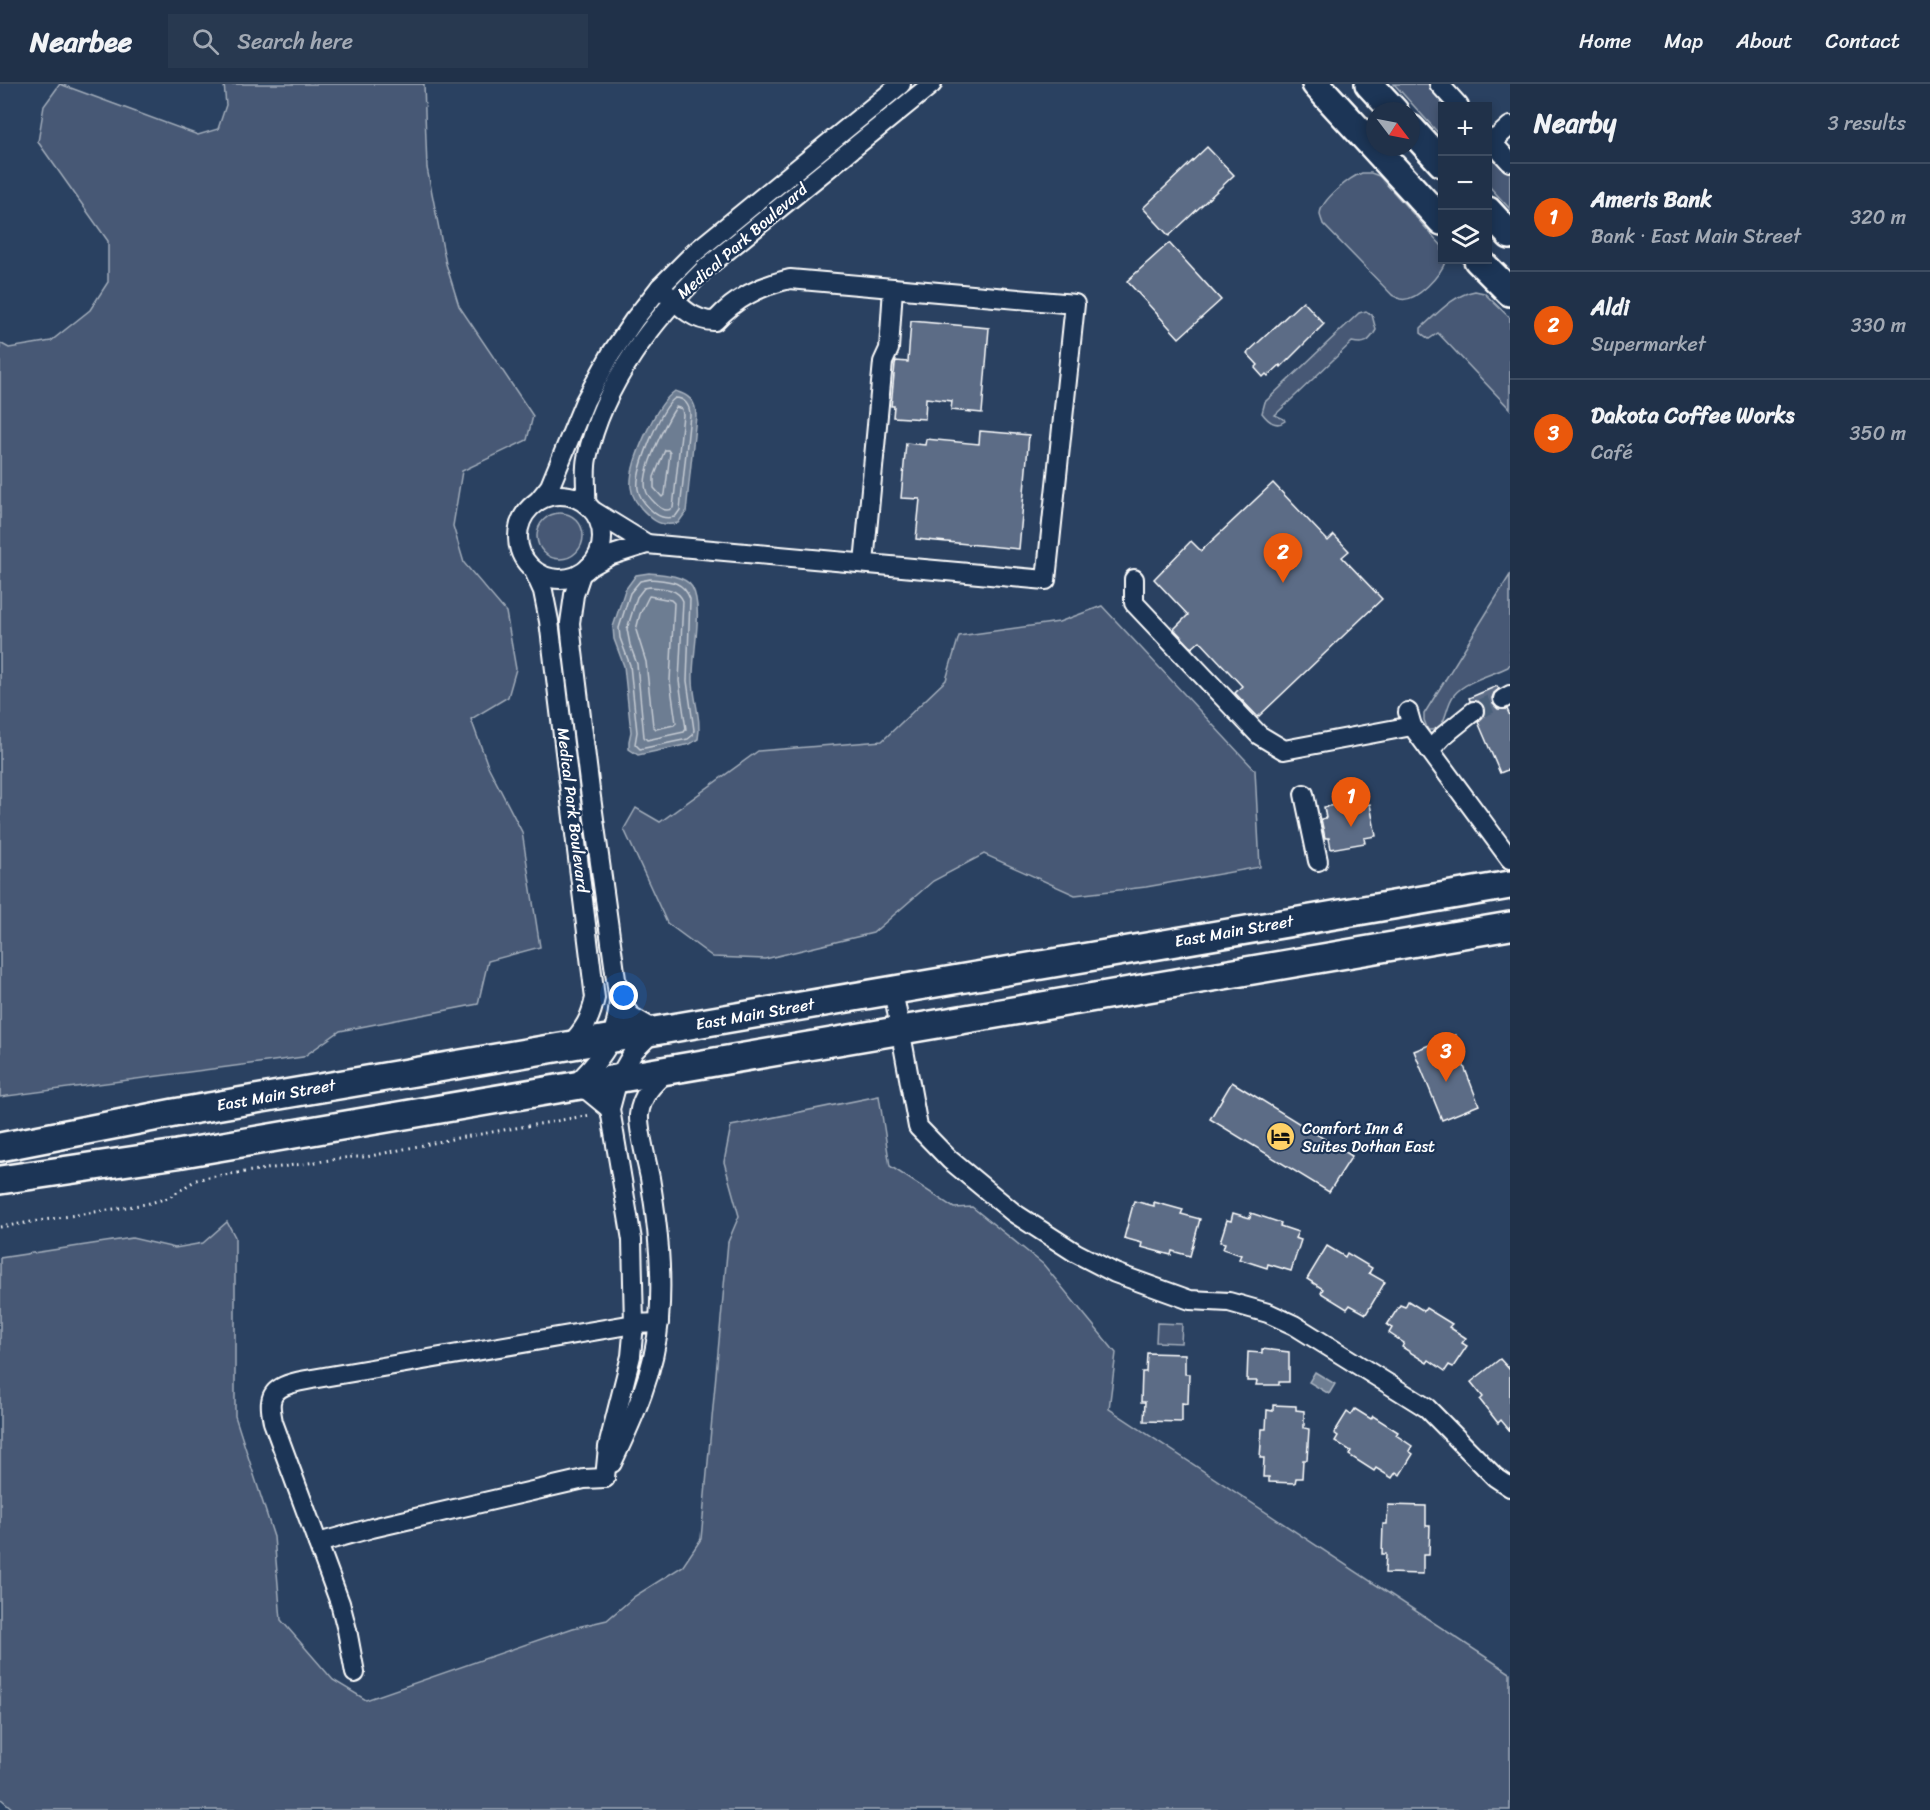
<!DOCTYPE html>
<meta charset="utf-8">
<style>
:root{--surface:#203149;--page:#283950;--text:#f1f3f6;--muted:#a2a9b4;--line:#3d4c61;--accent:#ea580c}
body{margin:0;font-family:Sriracha,sans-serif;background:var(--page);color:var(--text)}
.controls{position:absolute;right:18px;top:18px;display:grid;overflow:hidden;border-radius:0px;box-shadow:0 3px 9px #0003}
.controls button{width:54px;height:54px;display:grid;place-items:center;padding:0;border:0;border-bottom:2px solid var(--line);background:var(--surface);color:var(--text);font:30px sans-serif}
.compass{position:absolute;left:1366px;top:18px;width:54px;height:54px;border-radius:50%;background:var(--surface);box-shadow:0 3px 9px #0003;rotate:122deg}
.you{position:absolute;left:624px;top:912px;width:21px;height:21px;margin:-15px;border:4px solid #fff;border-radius:50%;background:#1a73e8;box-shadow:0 0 0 9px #1a73e833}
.badge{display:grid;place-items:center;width:39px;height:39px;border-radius:50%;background:var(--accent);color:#fff;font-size:20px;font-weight:700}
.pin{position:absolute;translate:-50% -50px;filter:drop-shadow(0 2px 3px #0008)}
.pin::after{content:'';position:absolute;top:32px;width:21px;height:18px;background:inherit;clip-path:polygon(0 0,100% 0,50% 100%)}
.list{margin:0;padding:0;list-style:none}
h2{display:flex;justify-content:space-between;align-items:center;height:78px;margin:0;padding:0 24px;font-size:26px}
h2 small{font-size:20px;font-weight:400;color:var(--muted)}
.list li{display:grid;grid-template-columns:39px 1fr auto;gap:18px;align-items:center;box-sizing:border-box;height:108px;padding:0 24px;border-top:2px solid var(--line)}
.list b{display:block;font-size:22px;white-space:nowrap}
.list p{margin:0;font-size:20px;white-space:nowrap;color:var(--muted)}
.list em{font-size:20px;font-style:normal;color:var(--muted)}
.icon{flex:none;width:33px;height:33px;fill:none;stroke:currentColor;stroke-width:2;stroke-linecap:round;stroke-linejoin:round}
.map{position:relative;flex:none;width:1510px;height:1726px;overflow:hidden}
header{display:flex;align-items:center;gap:36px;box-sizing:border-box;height:84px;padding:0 30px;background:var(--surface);border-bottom:2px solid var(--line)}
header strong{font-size:28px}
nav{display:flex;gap:33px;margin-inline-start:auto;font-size:21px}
.search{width:420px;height:54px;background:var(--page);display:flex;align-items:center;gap:15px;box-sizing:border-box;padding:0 21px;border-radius:0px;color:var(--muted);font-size:22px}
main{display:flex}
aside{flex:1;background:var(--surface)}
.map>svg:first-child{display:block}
.green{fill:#465975;stroke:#a2acba;stroke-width:1.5}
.water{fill:#6d7d92;stroke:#a7b1be;stroke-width:1.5}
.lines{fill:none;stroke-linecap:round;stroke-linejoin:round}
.shore{stroke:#c5cbd3;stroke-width:1.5}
.building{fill:#5b6c86;stroke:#fff;stroke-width:1.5}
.minor-tunnel{stroke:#4a5e79;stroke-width:18;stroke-dasharray:18 9;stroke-linecap:butt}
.minor-casing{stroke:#fff;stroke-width:22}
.highway-casing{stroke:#fff;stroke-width:32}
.path{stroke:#fff;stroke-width:3;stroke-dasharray:1.5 4.5;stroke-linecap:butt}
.minor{stroke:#1d3557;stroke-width:18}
.highway{stroke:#1d3557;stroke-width:27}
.labels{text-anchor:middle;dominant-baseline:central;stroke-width:4.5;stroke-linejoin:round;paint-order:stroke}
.street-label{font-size:16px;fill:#fff;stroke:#1d3557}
.poi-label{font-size:16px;fill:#fff;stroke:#1d3557;text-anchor:start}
</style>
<header>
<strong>Nearbee</strong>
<div class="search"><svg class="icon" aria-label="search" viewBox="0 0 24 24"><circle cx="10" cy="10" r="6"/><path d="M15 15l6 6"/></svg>Search here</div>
<nav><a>Home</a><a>Map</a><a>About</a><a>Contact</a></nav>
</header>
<main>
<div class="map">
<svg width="1510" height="1726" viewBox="0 0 1510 1726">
<rect width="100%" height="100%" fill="#2a4161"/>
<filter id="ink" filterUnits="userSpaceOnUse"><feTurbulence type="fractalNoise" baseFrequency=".0167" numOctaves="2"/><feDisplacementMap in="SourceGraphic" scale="12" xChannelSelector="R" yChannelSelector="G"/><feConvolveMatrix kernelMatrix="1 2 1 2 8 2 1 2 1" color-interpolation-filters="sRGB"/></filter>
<g filter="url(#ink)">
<g class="green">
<path d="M 60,0 L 198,51 L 218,45 L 226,21 L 224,0 L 424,0 L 427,84 L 446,180 L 459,222 L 533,332 L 527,356 L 462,387 L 453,442 L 464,479 L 506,528 L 516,585 L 508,613 L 471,635 L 488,682 L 522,748 L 540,863 L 488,877 L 478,920 L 340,947 L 303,973 L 0,1013 L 0,259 L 9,264 L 51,257 L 90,226 L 108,198 L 108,157 L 38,58 L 44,22 Z"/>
<path d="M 1394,0 L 1432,0 L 1453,22 L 1442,22 L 1442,53 Z"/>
<path d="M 1488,60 L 1510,84 L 1510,125 L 1488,101 Z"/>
<path d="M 1362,89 L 1371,89 L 1379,92 L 1442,162 L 1442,176 L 1446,176 C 1441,190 1417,219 1400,215 C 1397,214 1394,212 1392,211 L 1323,140 C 1322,136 1320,133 1320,130 C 1321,116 1350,93 1362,89 Z"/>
<path d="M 1475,207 L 1484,209 L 1510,234 L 1510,325 L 1438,249 L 1429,255 L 1421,249 L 1421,244 C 1438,229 1453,211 1475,207 Z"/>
<path d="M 1366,227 L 1372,231 L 1376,246 C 1369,258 1365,261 1352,258 L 1275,331 L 1284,335 L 1285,337 C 1276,344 1268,337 1262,329 L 1265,318 L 1359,229 Z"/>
<circle cx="560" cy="452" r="23"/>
<path d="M 1510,491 L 1510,580 L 1508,583 C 1492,591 1465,597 1454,611 C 1444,623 1448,648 1428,646 L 1424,636 L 1424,630 Z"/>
<path d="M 1102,522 L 1255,686 L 1260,783 L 1146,803 L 1075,811 L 984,770 L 933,797 L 873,849 L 765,875 L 713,873 L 667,839 L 624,745 L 636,724 L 660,738 L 758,667 L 882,657 L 946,596 L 959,552 L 1059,538 Z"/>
<path d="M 879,1012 L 890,1082 L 954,1124 L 972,1123 L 1043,1180 L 1116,1269 L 1109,1325 L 1510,1589 L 1510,1726 L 14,1726 L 0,1714 L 0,1174 L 132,1154 L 175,1164 L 203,1159 L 227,1138 L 235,1153 L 235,1332 L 274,1453 L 281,1536 L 333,1596 L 366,1616 L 573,1544 L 607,1536 L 635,1512 L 683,1482 L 701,1455 L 728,1158 L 739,1132 L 724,1078 L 731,1042 Z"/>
<path d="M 1157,1239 L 1182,1240 L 1181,1259 L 1156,1258 Z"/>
</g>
<g class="water">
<path d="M 675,307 C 689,311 696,317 696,332 L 686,428 L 678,439 C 665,442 657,440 648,431 C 640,424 632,415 631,403 C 629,379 656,320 675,307 Z"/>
<path d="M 649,489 C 662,490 685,491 692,503 C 704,524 692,570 693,595 C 693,615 702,635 698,655 L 690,660 L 638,671 L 629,665 L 629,657 L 631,648 L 624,582 L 614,555 L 613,543 L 625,506 L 636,491 Z"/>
<path d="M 1315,1288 L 1335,1300 L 1329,1310 L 1309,1298 Z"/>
</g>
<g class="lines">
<g class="shore">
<path d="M 675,314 C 685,314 690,322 690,331 L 680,426 L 675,433 C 664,435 658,433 650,425 C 644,419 639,412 638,405 C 635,387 660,325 675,314 Z"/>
<path d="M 676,323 L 682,325 L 683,331 L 673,424 C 667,428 662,426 657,421 C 653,417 647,412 646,406 C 640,389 666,338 676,323 Z"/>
<path d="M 665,366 L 668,366 L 670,369 L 665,410 L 662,413 L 654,404 L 654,393 Z"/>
<path d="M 650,495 C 668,497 683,496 690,515 L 687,597 L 694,646 L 693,651 L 688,655 L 640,665 L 635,660 L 637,648 L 630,581 L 620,554 L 619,544 L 630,509 L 640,497 Z"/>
<path d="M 650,503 C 663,504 678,504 683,517 L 679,597 L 686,645 L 684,648 L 647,656 L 644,653 L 637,580 L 630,561 L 627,545 L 637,513 L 644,504 Z"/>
<path d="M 649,512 L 671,516 L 674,519 L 670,597 L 676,639 L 674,641 L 656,645 L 653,642 L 646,578 L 636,546 L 640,530 Z"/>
</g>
</g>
<g class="building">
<path d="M 1207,63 L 1234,91 L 1169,152 L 1143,124 Z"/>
<path d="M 1169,159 L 1221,216 L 1179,254 L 1127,197 Z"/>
<path d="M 1303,217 L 1324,240 L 1281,283 L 1280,281 L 1268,292 L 1266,290 L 1263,293 L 1255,284 L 1258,281 L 1247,269 Z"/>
<path d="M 911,237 L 989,244 L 982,329 L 951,326 L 952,317 L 926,314 L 925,335 L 893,333 L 894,322 L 891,322 L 895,280 L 896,277 L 908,278 Z"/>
<path d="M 980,347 L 1029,351 L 1019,465 L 916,455 L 920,415 L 901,414 L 906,359 L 925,361 L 926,355 L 979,360 Z"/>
<path d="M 1273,399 L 1328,457 L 1334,451 L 1349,467 L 1342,473 L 1382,515 L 1258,633 L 1235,609 L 1242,602 L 1200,557 L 1192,564 L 1174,545 L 1188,531 L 1154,495 L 1191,457 L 1201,467 Z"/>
<path d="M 1497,602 L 1499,605 L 1494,609 L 1492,614 L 1493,620 L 1498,625 L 1507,625 L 1510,632 L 1510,685 L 1500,689 L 1478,638 L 1484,632 L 1485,625 L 1479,617 L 1470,617 L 1469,614 Z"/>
<path d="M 1358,717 L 1359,722 L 1370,720 L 1376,752 L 1364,754 L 1365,759 L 1331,765 L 1329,754 L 1325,754 L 1321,735 L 1326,734 L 1324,723 Z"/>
<path d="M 1455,951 L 1463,971 L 1460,972 L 1479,1021 L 1442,1036 L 1414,967 Z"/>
<path d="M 1232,998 L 1352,1072 L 1329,1108 L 1210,1035 Z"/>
<path d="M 1134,1117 L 1154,1122 L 1154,1118 L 1183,1126 L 1181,1130 L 1200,1135 L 1190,1172 L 1172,1167 L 1171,1171 L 1141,1163 L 1142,1159 L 1124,1154 Z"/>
<path d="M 1233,1129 L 1250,1134 L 1251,1129 L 1281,1139 L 1280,1142 L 1298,1148 L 1295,1154 L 1301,1156 L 1291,1187 L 1268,1180 L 1267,1184 L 1239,1175 L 1241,1171 L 1223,1165 L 1225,1159 L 1220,1158 L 1227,1136 L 1231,1137 Z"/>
<path d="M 1327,1162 L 1345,1173 L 1347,1169 L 1372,1184 L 1369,1189 L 1385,1198 L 1366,1230 L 1350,1221 L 1347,1225 L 1321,1209 L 1323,1205 L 1307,1195 Z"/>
<path d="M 1408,1217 L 1424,1227 L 1426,1224 L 1452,1240 L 1449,1243 L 1466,1254 L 1462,1259 L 1467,1262 L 1453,1283 L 1449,1281 L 1445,1287 L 1429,1276 L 1427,1279 L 1402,1263 L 1404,1259 L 1389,1249 L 1392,1244 L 1387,1241 L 1400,1221 L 1405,1223 Z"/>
<path d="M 1262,1265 L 1289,1268 L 1289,1298 L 1279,1298 L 1279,1301 L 1256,1301 L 1257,1297 L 1247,1297 L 1248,1268 L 1262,1269 Z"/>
<path d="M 1147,1269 L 1185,1270 L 1185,1290 L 1189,1290 L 1188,1320 L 1182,1319 L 1182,1338 L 1144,1337 L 1145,1318 L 1141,1318 L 1142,1288 L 1146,1288 Z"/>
<path d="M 1500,1275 L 1510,1286 L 1510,1347 L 1501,1336 L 1498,1339 L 1480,1316 L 1483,1313 L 1471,1298 Z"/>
<path d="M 1273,1321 L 1296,1322 L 1296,1326 L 1304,1327 L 1304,1344 L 1309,1345 L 1307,1376 L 1303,1376 L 1302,1394 L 1296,1394 L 1295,1399 L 1269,1398 L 1269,1393 L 1263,1393 L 1264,1374 L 1260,1374 L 1262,1345 L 1266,1345 L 1267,1326 L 1273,1327 Z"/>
<path d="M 1355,1325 L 1371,1335 L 1373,1332 L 1398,1348 L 1396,1351 L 1412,1362 L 1409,1367 L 1413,1370 L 1400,1391 L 1396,1388 L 1392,1394 L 1376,1384 L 1374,1387 L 1349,1371 L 1351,1367 L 1335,1357 L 1338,1352 L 1334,1349 L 1347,1328 L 1351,1331 Z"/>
<path d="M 1388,1421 L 1426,1422 L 1426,1442 L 1430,1442 L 1429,1471 L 1423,1471 L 1423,1490 L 1385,1489 L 1386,1470 L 1382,1470 L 1383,1440 L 1387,1440 Z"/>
</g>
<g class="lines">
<path class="minor-tunnel" d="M 1474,627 L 1503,615"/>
<defs>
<g id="minor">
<path d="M 1439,0 L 1459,22"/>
<path d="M 1488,54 L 1510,78"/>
<path d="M 1492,58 L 1510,42"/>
<circle cx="560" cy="453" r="42"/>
<path d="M 538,417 L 550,402 L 585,317 L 611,270 L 634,236 L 660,203 L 694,169 L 901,0"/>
<path d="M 586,420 C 587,405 584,388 587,374 C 603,299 654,235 707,183 L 932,0"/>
<path d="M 595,428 L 647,460"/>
<path d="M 864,479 L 883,278 L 889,265 L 893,204"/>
<path d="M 589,483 L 609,472 L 647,460 L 1046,496 L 1075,220 L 790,195 C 760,202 736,214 715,237 C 692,238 676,218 660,203"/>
<path d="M 534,487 L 543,507 L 549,537 L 595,914 C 590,936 585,944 570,961"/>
<path d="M 581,490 L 574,511 L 570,539 L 573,568 L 590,706 L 619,917 C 617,957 601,975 574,1002 L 588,1007 L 610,1025"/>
<path d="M 1134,495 L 1134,519 L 1259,651 L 1284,666 L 1412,642"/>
<path d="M 1503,615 L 1510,611"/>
<path d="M 1408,628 L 1412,642 L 1510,775"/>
<path d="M 1430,666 L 1443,652 L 1474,627"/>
<path d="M 1304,710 L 1318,777"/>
<path d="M 893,906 L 918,1043 L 950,1076 L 1014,1129 L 1076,1169 L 1115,1189 L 1190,1216 L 1229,1218 L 1268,1229 L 1294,1241 L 1427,1324 L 1495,1393 L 1510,1403"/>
<path d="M 612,1379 C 634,1333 655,1287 659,1236 C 663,1188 658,1142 650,1094 C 647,1079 638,1044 639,1031 C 641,1011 654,999 668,986"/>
<path d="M 605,1394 L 608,1363 L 631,1272 L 634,1240 L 632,1156 L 610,1025 L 618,995 L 634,967 L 655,946 L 631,932 L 619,917"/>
<path d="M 318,1459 L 372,1444 L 584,1395 L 605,1394"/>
<path d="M 355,1589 L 347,1546 L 340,1519 L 273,1338 C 272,1332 270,1324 271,1318 C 273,1300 298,1298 312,1295 L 634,1240 L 659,1239"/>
</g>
<g id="highway">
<path d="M 1316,0 L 1442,137"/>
<path d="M 1369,0 L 1394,27"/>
<path d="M 1411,45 L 1442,79"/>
<path d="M 1488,127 L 1510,151"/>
<path d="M 1478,176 L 1510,208"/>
<path d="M 0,1063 L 174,1029 L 1510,801"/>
<path d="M 0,1096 L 177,1070 L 1510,842"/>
</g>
</defs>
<use href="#minor" class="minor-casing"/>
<use href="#highway" class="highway-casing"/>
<path class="path" d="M 0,1143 L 146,1120 L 168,1114 L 196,1096 L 209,1093 L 352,1073 L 366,1073 L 452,1055 L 591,1031"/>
<use href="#minor" class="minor"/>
<use href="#highway" class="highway"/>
</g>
</g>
<defs>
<symbol id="hotel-disc" viewBox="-11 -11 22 22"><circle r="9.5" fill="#ffd166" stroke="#1d3557"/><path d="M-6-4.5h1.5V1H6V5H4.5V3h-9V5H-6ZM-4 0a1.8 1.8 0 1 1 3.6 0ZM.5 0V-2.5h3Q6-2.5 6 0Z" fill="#111"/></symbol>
</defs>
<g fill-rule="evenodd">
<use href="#hotel-disc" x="1264" y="1036" width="33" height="33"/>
</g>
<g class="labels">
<g class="street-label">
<text transform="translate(742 157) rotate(-41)">Medical Park Boulevard</text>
<text transform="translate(573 726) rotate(83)">Medical Park Boulevard</text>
<text transform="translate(1234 847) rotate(-10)">East Main Street</text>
<text transform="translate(755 930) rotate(-10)">East Main Street</text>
<text transform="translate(276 1011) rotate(-10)">East Main Street</text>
</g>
<g class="poi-label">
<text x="1302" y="1044">Comfort Inn &amp;<tspan x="1302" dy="18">Suites Dothan East</tspan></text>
</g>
</g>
</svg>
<div class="controls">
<button>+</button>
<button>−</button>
<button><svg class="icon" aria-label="layers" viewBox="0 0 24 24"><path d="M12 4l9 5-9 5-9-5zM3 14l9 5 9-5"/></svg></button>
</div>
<svg class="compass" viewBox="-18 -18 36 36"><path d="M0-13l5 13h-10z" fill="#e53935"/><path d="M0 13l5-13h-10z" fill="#a2a9b4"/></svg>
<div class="you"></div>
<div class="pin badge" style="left:1351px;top:743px">1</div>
<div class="pin badge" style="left:1283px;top:499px">2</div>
<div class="pin badge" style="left:1446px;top:998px">3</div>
</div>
<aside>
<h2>Nearby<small>3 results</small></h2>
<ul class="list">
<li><span class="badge">1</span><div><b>Ameris Bank</b><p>Bank · East Main Street</p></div><em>320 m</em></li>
<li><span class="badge">2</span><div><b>Aldi</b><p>Supermarket</p></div><em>330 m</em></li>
<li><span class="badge">3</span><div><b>Dakota Coffee Works</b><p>Café</p></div><em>350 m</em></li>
</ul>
</aside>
</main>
